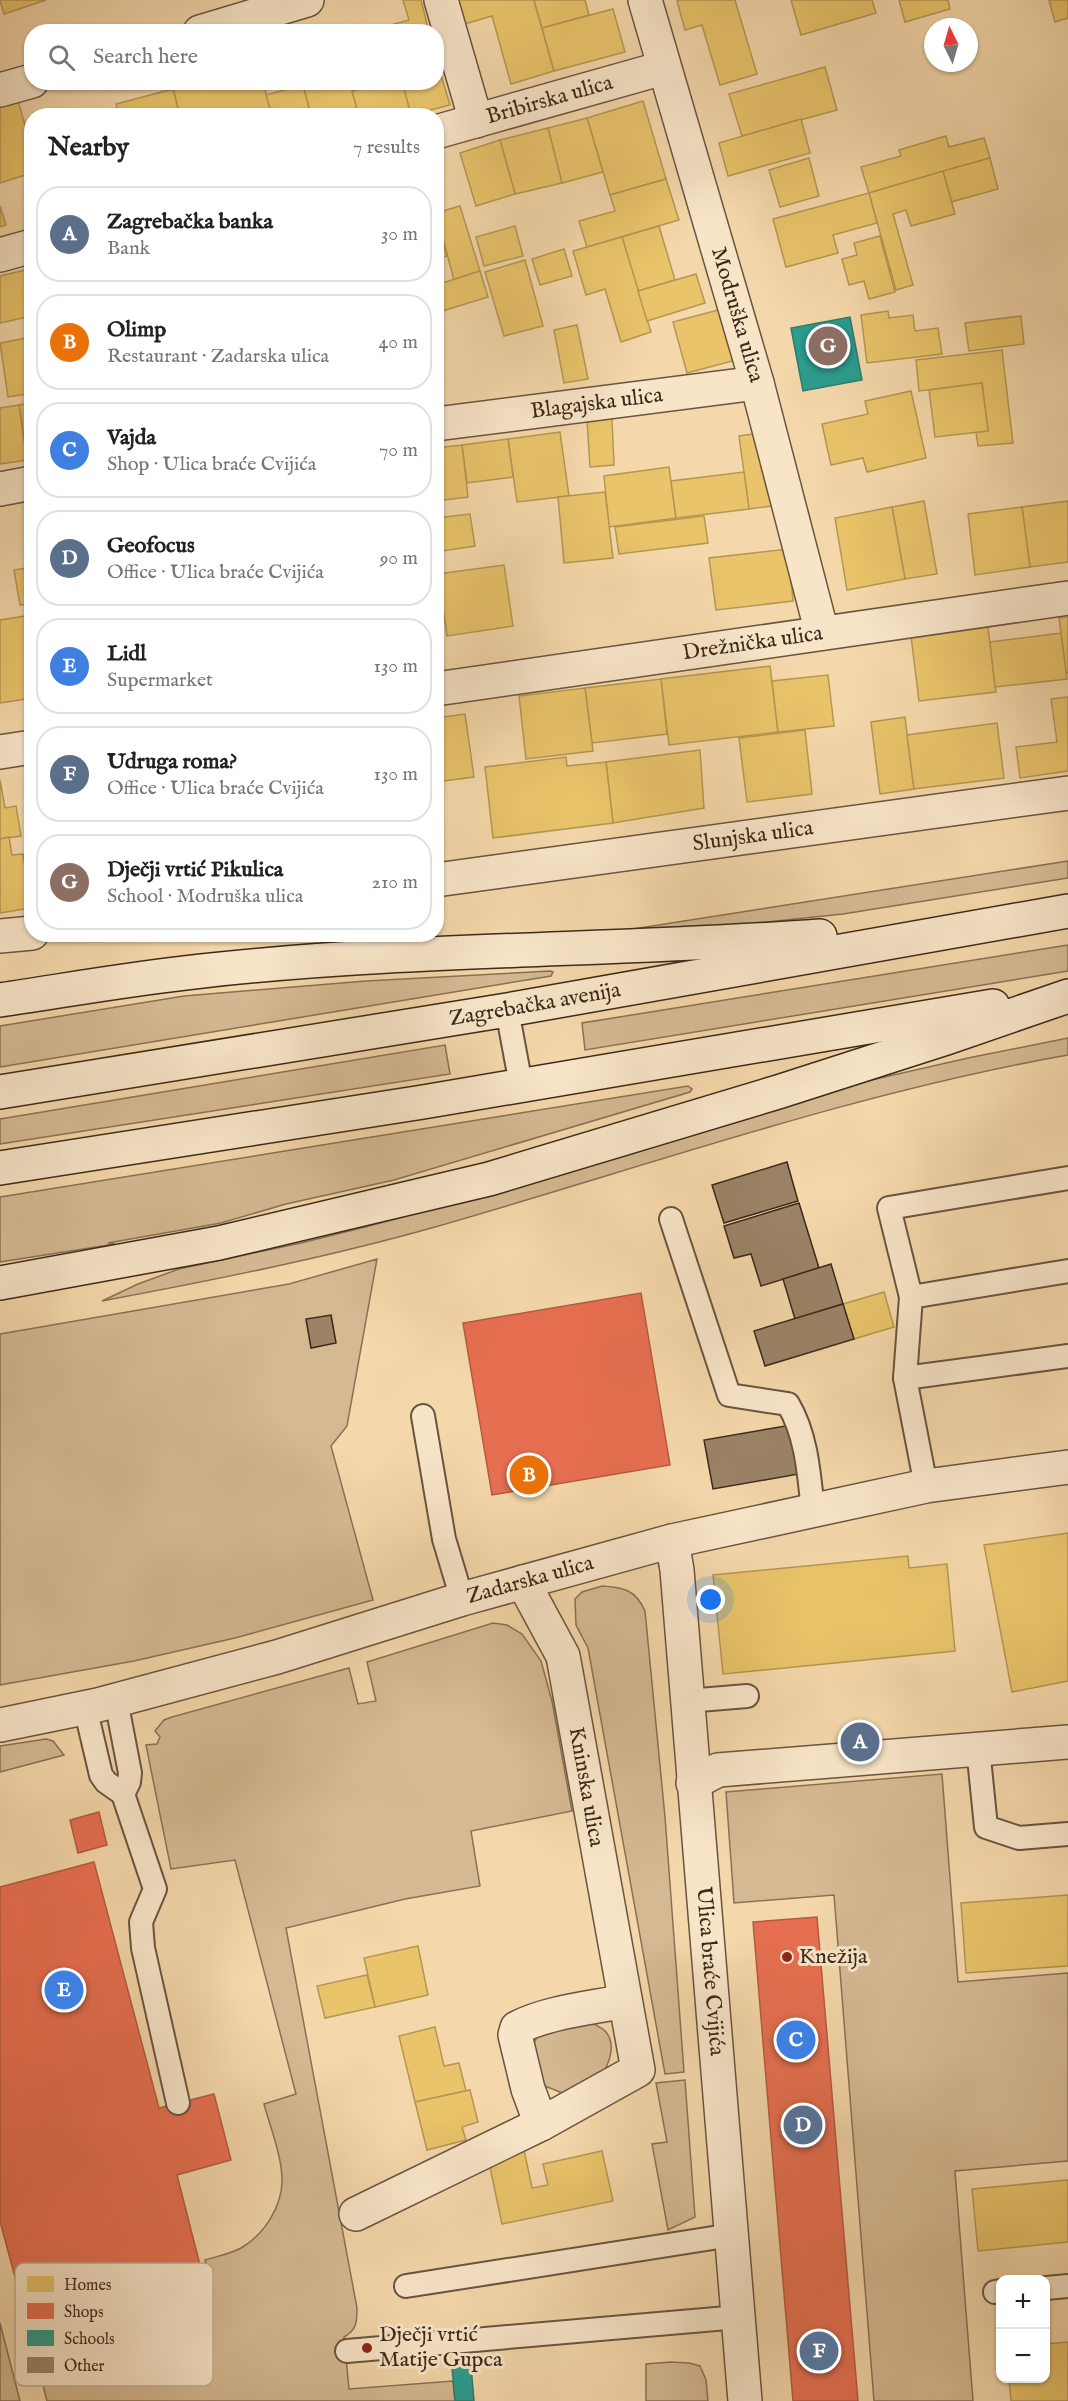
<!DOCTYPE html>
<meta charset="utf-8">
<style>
:root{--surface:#fff;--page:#f6f6f6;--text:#222;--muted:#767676;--line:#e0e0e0;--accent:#8f2418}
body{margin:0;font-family:"IM FELL English",serif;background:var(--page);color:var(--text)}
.controls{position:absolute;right:18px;bottom:18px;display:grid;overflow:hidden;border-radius:12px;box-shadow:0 2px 4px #0004}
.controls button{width:54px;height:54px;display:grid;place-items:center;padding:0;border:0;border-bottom:2px solid var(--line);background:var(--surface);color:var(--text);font:30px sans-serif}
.compass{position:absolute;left:924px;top:18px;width:54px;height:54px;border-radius:50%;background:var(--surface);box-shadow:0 2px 4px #0004;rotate:355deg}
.you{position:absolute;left:711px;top:1600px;width:21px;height:21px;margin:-15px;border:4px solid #fff;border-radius:50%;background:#1a73e8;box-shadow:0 0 0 9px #1a73e833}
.badge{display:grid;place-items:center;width:39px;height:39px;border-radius:50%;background:var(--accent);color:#fff;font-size:20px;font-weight:700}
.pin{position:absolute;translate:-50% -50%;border:3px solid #fff;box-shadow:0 2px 6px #0006}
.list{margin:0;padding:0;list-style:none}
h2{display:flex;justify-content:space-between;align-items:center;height:78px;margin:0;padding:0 24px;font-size:26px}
h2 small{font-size:20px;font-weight:400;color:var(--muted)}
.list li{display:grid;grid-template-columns:39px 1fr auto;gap:18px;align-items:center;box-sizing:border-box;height:96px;margin:0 12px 12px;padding:0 12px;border:2px solid var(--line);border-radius:24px}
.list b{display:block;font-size:22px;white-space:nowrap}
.list p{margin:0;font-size:20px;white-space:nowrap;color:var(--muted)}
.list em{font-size:20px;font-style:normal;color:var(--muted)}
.icon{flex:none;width:33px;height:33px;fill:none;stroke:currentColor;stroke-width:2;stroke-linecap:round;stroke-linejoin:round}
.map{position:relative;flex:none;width:1068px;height:2401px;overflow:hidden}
.search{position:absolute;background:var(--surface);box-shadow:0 2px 4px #0004;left:24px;top:24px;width:420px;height:66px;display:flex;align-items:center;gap:15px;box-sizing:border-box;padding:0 21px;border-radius:24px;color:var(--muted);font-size:22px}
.panel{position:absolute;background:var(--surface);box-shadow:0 2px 4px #0004;left:24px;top:108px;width:420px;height:834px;border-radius:24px}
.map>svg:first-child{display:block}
.green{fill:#d5b992;stroke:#887157;stroke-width:1.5}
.homes{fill:#e9c46a;stroke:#b59653;stroke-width:1.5}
.shops{fill:#e76f51;stroke:#b45a41;stroke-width:1.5}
.schools{fill:#2a9d8f;stroke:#2f7a6c;stroke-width:1.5}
.building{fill:#9c8366;stroke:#3c291c;stroke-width:1.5}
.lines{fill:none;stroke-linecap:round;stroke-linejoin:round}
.lane-casing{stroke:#6a5440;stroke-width:26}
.street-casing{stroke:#6a5440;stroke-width:36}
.secondary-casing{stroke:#3c291c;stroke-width:36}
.lane{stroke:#f8e5c8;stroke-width:22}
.street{stroke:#f8e5c8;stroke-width:33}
.secondary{stroke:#f8e5c8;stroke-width:33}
.poi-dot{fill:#8f2418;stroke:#f8e5c8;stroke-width:2}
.labels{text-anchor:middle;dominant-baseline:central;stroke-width:6;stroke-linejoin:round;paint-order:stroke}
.street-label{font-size:22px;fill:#3c291c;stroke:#f8e5c8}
.poi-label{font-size:22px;fill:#3c291c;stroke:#f8e5c8;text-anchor:start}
.key{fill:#f8e5c8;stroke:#c0ad94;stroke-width:1.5}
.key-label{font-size:16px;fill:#3c291c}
</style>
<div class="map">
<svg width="1068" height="2401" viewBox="0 0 1068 2401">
<rect width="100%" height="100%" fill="#f4d7aa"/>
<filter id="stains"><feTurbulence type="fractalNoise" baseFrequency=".00333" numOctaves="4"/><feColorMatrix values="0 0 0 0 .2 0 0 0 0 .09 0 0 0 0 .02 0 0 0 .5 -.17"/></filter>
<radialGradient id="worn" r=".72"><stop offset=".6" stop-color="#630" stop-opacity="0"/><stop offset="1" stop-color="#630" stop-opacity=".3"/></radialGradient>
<g class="green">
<path d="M 1068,861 L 1068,878 L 843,914 L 727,926 L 633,929 Z"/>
<path d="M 1068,945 L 1068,971 L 585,1050 L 582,1023 Z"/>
<path d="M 550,971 L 553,972 L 551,976 L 0,1067 L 0,1026 L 184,996 L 366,981 Z"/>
<path d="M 1068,1038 L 1068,1055 C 852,1093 645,1167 435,1227 C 325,1258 214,1280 102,1301 L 138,1284 L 179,1269 L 301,1243 L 369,1226 L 538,1180 L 854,1084 L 968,1058 Z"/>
<path d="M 445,1045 L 450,1074 L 0,1144 L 0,1119 Z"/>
<path d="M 688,1086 L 692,1089 L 690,1092 L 394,1180 L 286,1204 L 221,1223 L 108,1243 L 115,1244 L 0,1262 L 0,1197 Z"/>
<path d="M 377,1259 L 347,1426 L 331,1446 L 373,1600 L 235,1638 L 134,1661 L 0,1685 L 0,1334 L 289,1284 Z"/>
<path d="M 602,1586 C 623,1587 636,1590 645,1611 L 665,1817 L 684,2072 L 665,2074 L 588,1648 L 576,1625 L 575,1599 L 582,1592 Z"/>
<path d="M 493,1623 L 507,1625 L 522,1634 L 541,1661 L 552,1701 L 572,1811 L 471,1831 L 480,1886 L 405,1899 L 286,1928 L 357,2308 C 357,2321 357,2330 344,2337 L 349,2389 L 453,2381 L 455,2401 L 47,2401 L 27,2323 L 210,2276 L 205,2260 C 218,2256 230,2254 241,2248 C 265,2234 283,2205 282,2178 C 281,2153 270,2127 264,2104 L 296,2094 L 235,1860 L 171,1869 L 146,1745 L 157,1744 L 160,1737 L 155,1731 L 164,1720 L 172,1717 L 349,1668 L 358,1704 L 376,1701 L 367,1662 Z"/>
<path d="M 46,1739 L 53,1741 L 64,1755 L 0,1772 L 0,1746 Z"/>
<path d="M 942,1774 L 958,1982 L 1068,1973 L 1068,2161 L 955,2171 L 973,2401 L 874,2401 L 834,1895 L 734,1903 L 726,1792 Z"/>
<path d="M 590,2022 C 595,2025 602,2027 606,2032 C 618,2047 607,2073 593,2083 C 585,2088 575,2091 567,2095 L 545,2086 L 535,2075 L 532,2047 L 536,2039 L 549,2029 Z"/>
<path d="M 685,2080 L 695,2217 L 668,2230 L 652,2144 L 667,2142 L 656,2083 Z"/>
<path d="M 0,2323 L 20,2401 L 0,2401 Z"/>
<path d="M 671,2362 L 689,2363 L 700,2366 L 706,2380 L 708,2401 L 646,2401 L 646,2364 Z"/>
</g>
<g class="homes">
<path d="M 0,0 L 46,0 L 4,14 Z"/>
<path d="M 403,0 L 421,0 L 429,32 L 388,32 L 387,26 L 409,20 Z"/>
<path d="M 454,0 L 534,0 L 554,71 L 511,84 L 492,16 L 461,25 Z"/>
<path d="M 534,0 L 585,0 L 589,15 L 542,28 Z"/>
<path d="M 680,0 L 735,0 L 757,74 L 720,85 L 702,25 L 685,30 L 677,1 Z"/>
<path d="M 791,0 L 872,0 L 876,13 L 801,35 Z"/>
<path d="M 899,0 L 948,0 L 950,9 L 905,22 Z"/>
<path d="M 1049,0 L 1068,0 L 1068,18 L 1055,22 Z"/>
<path d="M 613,9 L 625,52 L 554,71 L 542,28 Z"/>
<path d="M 436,58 L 450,105 L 411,115 L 402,82 L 436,82 Z"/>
<path d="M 825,67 L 837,110 L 742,136 L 729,94 Z"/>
<path d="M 196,82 L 263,82 L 272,116 L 180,116 L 173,89 Z"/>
<path d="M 302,82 L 350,82 L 359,116 L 311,116 Z"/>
<path d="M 384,82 L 402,82 L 411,115 L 359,116 L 352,91 Z"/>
<path d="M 303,85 L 311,116 L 272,116 L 266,95 Z"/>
<path d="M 173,89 L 180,116 L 119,116 L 116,104 Z"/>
<path d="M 16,94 L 32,149 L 32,173 L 0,183 L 0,99 Z"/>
<path d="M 643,101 L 666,179 L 610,195 L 587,118 Z"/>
<path d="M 87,110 L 88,116 L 67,116 Z"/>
<path d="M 587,118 L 603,172 L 562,183 L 548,128 Z"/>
<path d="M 801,119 L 810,153 L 728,176 L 719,143 Z"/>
<path d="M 548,128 L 562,183 L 515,194 L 500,140 Z"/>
<path d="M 946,136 L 949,147 L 984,138 L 990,158 L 869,193 L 861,167 L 901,156 L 899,150 Z"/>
<path d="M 500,140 L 515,194 L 476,206 L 460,153 Z"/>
<path d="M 809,158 L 819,196 L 780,207 L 769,170 Z"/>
<path d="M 990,158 L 998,189 L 951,202 L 943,171 Z"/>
<path d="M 943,171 L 955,214 L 911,226 L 906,210 L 893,214 L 913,285 L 896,290 L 869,193 Z"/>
<path d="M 666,179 L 679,220 L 587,247 L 579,221 L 615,211 L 610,195 Z"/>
<path d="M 869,193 L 877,223 L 833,235 L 838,253 L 786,267 L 773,219 Z"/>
<path d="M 0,206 L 6,225 L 0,227 Z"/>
<path d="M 460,206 L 480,271 L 454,280 L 436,213 Z"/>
<path d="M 436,218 L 447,256 L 436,259 Z"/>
<path d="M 515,226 L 523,256 L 484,266 L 476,237 Z"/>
<path d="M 659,226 L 675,280 L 638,291 L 622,237 Z"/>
<path d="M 880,236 L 895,292 L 869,299 L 864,281 L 849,285 L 842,259 L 857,255 L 854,243 Z"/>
<path d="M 622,237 L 651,332 L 621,342 L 605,289 L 586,295 L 573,251 Z"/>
<path d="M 564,249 L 572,276 L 540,285 L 532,259 Z"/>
<path d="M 525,260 L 543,326 L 504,336 L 485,272 Z"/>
<path d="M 32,269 L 32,297 L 25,270 Z"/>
<path d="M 25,270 L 32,297 L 32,316 L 0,323 L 0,276 Z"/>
<path d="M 480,271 L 488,297 L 436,313 L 436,285 Z"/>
<path d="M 696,274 L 705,303 L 647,321 L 638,291 Z"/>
<path d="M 722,309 L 736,360 L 687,373 L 673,322 Z"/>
<path d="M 888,311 L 889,318 L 913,315 L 915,331 L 938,328 L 942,354 L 867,363 L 861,315 Z"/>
<path d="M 1021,316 L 1024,344 L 969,351 L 965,323 Z"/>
<path d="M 577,325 L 588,379 L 564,383 L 554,330 Z"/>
<path d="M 32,337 L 32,393 L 8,397 L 0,343 Z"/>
<path d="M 1002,350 L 1013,443 L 978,446 L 976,432 L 988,431 L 982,383 L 919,391 L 916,360 Z"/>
<path d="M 982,383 L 988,431 L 935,437 L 929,390 Z"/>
<path d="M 911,391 L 926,458 L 867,472 L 863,458 L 831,465 L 822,424 L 868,414 L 865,401 Z"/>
<path d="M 32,403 L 32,459 L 27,460 L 19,405 Z"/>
<path d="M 19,405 L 27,460 L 0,464 L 0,408 Z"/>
<path d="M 612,419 L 614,465 L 590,467 L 587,421 Z"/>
<path d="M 560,432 L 569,496 L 517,502 L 508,439 Z"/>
<path d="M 760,433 L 779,505 L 749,509 L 739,436 Z"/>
<path d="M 508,439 L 513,477 L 467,483 L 462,445 Z"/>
<path d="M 462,445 L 468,497 L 436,501 L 436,448 Z"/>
<path d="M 669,467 L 676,518 L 609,527 L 604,476 Z"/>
<path d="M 744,472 L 749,509 L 676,518 L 671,481 Z"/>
<path d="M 605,492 L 613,558 L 564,563 L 558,497 Z"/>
<path d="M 924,501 L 937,574 L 905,579 L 892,507 Z"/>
<path d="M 1068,501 L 1068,562 L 1030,567 L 1022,507 Z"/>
<path d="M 892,507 L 905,579 L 847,590 L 835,518 Z"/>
<path d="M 1022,507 L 1030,567 L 975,575 L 968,514 Z"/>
<path d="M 470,514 L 475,546 L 436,552 L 436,518 Z"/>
<path d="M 704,516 L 708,543 L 619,554 L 615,527 Z"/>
<path d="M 788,549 L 793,601 L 716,610 L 709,558 Z"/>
<path d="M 504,565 L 513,626 L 447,636 L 438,574 Z"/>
<path d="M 32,567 L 32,604 L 20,605 L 14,570 Z"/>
<path d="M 32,615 L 32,698 L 0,703 L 0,620 Z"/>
<path d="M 1068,617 L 1068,673 L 1066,673 L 1059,618 Z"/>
<path d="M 988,627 L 996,692 L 919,701 L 911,636 Z"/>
<path d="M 1061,633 L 1067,679 L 995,687 L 990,642 Z"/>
<path d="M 770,666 L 778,732 L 669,745 L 661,679 Z"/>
<path d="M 828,675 L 834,726 L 778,732 L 772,681 Z"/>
<path d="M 661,679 L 667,734 L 592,743 L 585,688 Z"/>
<path d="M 585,688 L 593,751 L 526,759 L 519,696 Z"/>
<path d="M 1068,697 L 1068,771 L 1020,778 L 1016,747 L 1057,742 L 1051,699 Z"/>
<path d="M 465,714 L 474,777 L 436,782 L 436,718 Z"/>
<path d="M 905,717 L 914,789 L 880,794 L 871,722 Z"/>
<path d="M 997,723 L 1004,778 L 914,789 L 907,735 Z"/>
<path d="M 805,730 L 812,794 L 747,802 L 739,738 Z"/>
<path d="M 700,750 L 704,808 L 613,823 L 606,762 Z"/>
<path d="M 566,757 L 567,766 L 606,762 L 613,823 L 493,838 L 485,767 Z"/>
<path d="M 0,780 L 5,808 L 16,806 L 21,836 L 0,839 Z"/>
<path d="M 9,837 L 12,855 L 23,854 L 31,908 L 0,913 L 0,839 Z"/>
<path d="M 884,1292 L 894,1327 L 854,1339 L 843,1304 Z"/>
<path d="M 1068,1533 L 1068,1681 L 1012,1692 L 984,1545 Z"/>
<path d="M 908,1556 L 909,1568 L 947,1564 L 955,1651 L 723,1674 L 713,1575 Z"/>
<path d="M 1068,1895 L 1068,1966 L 966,1973 L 961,1903 Z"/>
<path d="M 418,1946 L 428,1995 L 375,2007 L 364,1958 Z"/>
<path d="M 367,1975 L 375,2007 L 325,2018 L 317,1986 Z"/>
<path d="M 435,2027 L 444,2066 L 459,2063 L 466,2091 L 415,2102 L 399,2036 Z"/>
<path d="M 470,2090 L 478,2122 L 462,2127 L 466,2140 L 427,2150 L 415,2102 Z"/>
<path d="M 523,2145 L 532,2188 L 548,2185 L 543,2164 L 602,2151 L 613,2201 L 502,2224 L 487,2153 Z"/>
<path d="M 1068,2180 L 1068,2242 L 978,2251 L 972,2189 Z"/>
<path d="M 1068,2342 L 1068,2401 L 1011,2401 L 1009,2378 L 1046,2378 L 1046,2344 Z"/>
</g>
<g class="shops">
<path d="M 641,1293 L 670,1465 L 492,1495 L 463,1323 Z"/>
<path d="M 99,1812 L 107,1845 L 78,1853 L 70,1820 Z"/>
<path d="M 94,1862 L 159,2108 L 214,2094 L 231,2160 L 177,2175 L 200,2265 L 24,2311 L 0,2221 L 0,1887 Z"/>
<path d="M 817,1917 L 858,2401 L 793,2401 L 777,2210 L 753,1922 Z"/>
</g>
<g class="schools">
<path d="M 850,317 L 862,380 L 803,391 L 791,328 Z"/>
<path d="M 471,2366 L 474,2401 L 455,2401 L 452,2368 Z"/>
</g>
<g class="building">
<path d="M 787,1162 L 798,1201 L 724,1223 L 712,1185 Z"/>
<path d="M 799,1203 L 819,1268 L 761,1286 L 751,1254 L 734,1258 L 724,1226 Z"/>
<path d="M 831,1264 L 843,1304 L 795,1319 L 783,1279 Z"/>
<path d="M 843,1304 L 854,1339 L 765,1366 L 754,1331 Z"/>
<path d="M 331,1315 L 336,1343 L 311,1348 L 306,1319 Z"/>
<path d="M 791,1425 L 799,1474 L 713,1489 L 704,1440 Z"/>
</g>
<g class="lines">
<defs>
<g id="lane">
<path d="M 507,1010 L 521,1085"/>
<path d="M 671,1219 L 729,1395 L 788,1404 C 807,1436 809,1475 813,1511"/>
<path d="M 1068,1271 L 911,1297 L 905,1378 L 1068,1356"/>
<path d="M 911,1297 L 889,1208 L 1068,1178"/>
<path d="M 905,1378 L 926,1486"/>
<path d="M 423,1416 L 444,1539 L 462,1599"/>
<path d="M 116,1700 L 130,1773 L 129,1782 L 123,1794"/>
<path d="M 687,1701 L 747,1696"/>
<path d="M 85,1707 L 101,1775 L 106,1782 L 123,1794 L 155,1889 L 141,1922 L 143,1948 L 178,2103"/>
<path d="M 978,1748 L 986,1827 L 1019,1838 L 1068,1834"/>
<path d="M 406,2286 L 732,2235"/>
<path d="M 1046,2288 L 1068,2286"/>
<path d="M 995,2292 L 1000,2291"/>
<path d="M 347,2351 L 739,2317"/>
</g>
<g id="street">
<path d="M 441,0 L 476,121"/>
<path id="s1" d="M 645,0 L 757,383 L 822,633"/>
<path d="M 200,32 L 307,0"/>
<path d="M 0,90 L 32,81"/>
<path id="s2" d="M 436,132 L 663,68"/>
<path d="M 0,255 L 32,246"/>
<path id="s3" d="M 436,424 L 757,383"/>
<path d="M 0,489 L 32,483"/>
<path id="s4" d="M 436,689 L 1068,598"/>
<path d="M 0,752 L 32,747"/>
<path id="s5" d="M 436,880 L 1068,793"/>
<path d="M 0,936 L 32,933"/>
<path id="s6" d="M 672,1541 L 677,1570 L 745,2401"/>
<path id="s7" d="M 0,1725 L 98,1705 L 277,1657 L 462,1599 L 672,1541 L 926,1486 L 1068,1467"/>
<path d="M 693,1783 L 718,1770 L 1068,1742"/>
<path d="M 541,2124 L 528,2089 L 515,2035 L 517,2028 C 547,2012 592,2008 625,2001"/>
<path d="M 356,2214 L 541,2124 L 638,2070 L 563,1656 L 523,1582"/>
</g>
<g id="secondary">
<path d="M 0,1000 C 67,990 135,978 202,971 C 407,948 614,951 820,936"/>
<path id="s8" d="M 0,1092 L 507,1010 L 1068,911"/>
<path d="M 0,1168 L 423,1102 L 993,1006"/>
<path d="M 0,1283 L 219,1243 L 489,1179 L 778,1092 L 946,1038 L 1068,996"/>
</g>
</defs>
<use href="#lane" class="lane-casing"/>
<use href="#street" class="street-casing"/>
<use href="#secondary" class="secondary-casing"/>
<use href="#lane" class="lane"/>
<use href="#street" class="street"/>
<use href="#secondary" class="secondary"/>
</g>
<g class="poi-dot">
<circle cx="787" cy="1957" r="6"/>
<circle cx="367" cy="2348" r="6"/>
</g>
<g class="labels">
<g class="street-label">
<text stroke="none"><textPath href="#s2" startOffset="118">Bribirska ulica</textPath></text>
<text stroke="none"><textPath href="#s1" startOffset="328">Modruška ulica</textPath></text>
<text stroke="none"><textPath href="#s3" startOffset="162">Blagajska ulica</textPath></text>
<text stroke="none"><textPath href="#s4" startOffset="320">Drežnička ulica</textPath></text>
<text stroke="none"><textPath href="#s5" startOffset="320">Slunjska ulica</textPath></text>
<text stroke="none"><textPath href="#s8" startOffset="542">Zagrebačka avenija</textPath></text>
<text stroke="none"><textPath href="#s7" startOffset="550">Zadarska ulica</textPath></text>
<text transform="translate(586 1787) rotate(80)">Kninska ulica</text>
<text stroke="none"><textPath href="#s6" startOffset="432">Ulica braće Cvijića</textPath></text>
</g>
<g class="poi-label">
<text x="799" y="1957">Knežija</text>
<text x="379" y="2335">Dječji vrtić<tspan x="379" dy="25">Matije Gupca</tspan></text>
</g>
</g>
<rect x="15" y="2263" width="198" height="123" rx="9" class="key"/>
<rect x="27" y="2276" width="27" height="16" fill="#e9c46a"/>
<rect x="27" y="2303" width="27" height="16" fill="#e76f51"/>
<rect x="27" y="2330" width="27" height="16" fill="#2a9d8f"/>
<rect x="27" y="2357" width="27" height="16" fill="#9c8366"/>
<g class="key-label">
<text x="64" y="2290">Homes</text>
<text x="64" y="2317">Shops</text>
<text x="64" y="2344">Schools</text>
<text x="64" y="2371">Other</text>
</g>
<rect width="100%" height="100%" filter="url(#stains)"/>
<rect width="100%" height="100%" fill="url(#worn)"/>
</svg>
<div class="controls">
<button>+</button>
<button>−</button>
</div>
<svg class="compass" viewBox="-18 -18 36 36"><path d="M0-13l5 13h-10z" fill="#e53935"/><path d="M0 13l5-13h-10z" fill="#767676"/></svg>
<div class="you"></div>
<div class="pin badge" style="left:860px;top:1742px;background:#5c6f8a">A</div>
<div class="pin badge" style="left:529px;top:1475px;background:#e8710a">B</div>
<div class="pin badge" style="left:796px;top:2040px;background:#3f7fe0">C</div>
<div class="pin badge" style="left:803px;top:2125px;background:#5c6f8a">D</div>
<div class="pin badge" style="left:64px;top:1990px;background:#3f7fe0">E</div>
<div class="pin badge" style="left:819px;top:2351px;background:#5c6f8a">F</div>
<div class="pin badge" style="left:828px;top:346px;background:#8d6e63">G</div>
<div class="search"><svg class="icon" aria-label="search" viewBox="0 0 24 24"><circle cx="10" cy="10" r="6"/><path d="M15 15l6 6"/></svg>Search here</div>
<section class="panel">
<h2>Nearby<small>7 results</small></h2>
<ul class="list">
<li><span class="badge" style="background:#5c6f8a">A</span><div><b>Zagrebačka banka</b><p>Bank</p></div><em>30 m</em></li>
<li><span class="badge" style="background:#e8710a">B</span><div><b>Olimp</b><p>Restaurant · Zadarska ulica</p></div><em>40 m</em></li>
<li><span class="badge" style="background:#3f7fe0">C</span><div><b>Vajda</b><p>Shop · Ulica braće Cvijića</p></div><em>70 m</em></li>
<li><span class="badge" style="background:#5c6f8a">D</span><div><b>Geofocus</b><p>Office · Ulica braće Cvijića</p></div><em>90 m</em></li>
<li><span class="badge" style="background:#3f7fe0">E</span><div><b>Lidl</b><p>Supermarket</p></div><em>130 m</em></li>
<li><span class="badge" style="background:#5c6f8a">F</span><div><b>Udruga roma?</b><p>Office · Ulica braće Cvijića</p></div><em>130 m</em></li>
<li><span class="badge" style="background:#8d6e63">G</span><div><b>Dječji vrtić Pikulica</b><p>School · Modruška ulica</p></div><em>210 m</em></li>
</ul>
</section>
</div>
